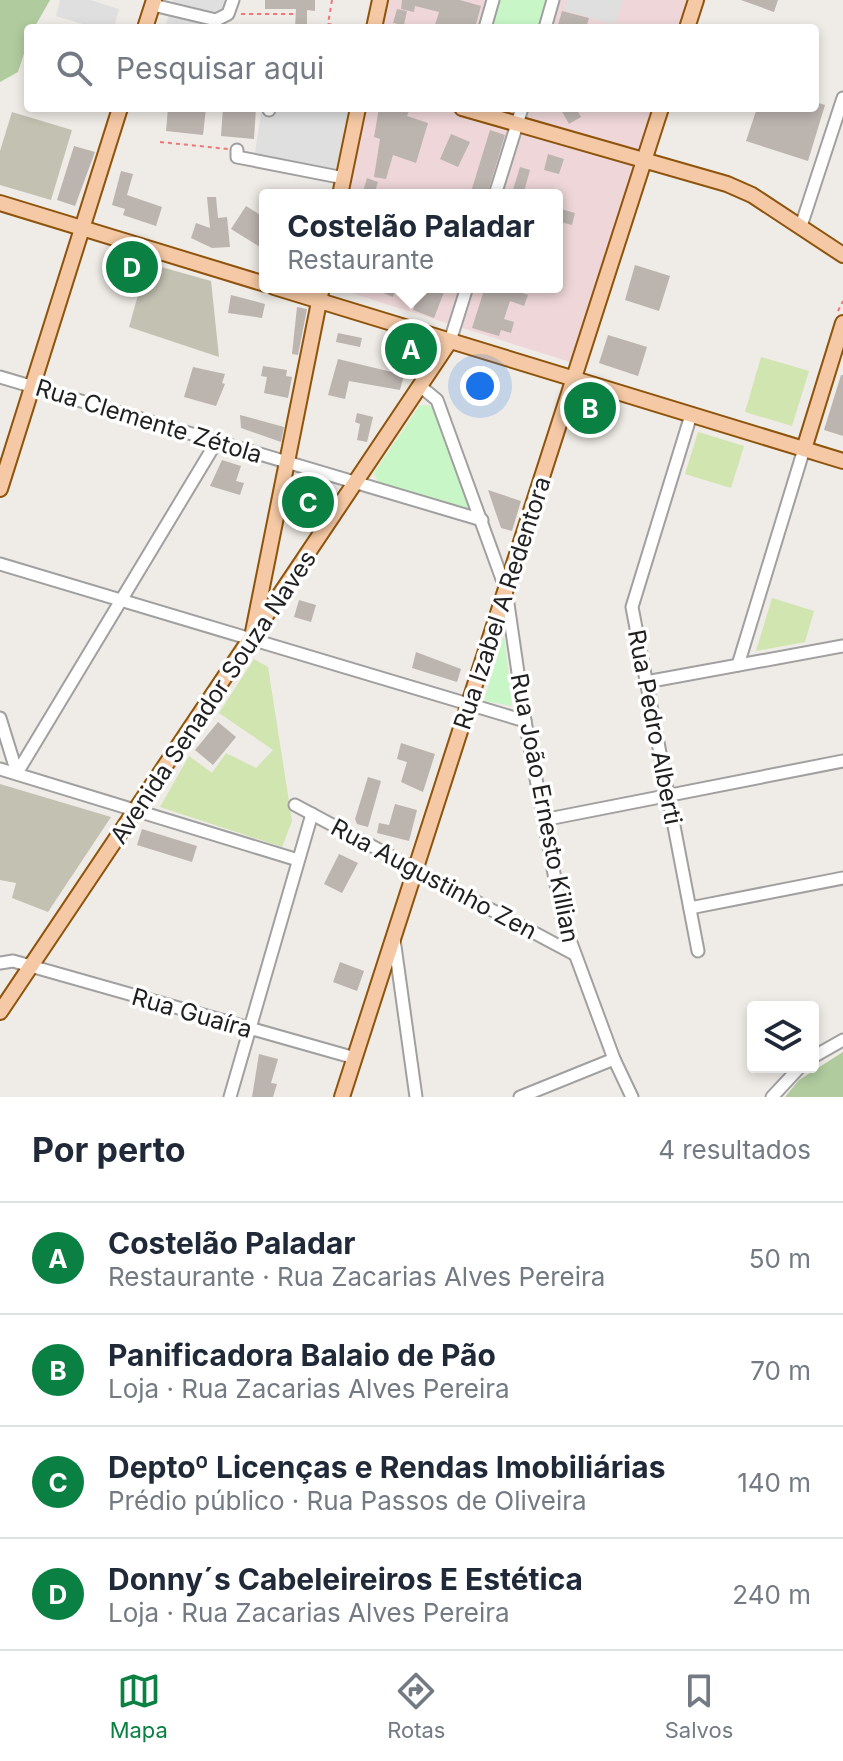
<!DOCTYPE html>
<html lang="pt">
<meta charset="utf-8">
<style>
:root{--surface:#fff;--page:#f2f2f3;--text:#1f2937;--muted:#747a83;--line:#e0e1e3;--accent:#0b8043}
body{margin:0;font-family:Inter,sans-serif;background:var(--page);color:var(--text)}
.controls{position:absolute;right:24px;bottom:24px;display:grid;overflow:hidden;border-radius:8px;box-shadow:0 4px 12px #0003}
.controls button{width:72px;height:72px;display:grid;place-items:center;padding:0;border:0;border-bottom:2px solid var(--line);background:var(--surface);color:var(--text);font:40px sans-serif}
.you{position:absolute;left:480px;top:386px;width:28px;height:28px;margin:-20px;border:6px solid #fff;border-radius:50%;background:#1a73e8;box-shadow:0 0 0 12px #1a73e833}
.badge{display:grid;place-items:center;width:52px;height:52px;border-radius:50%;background:var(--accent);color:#fff;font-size:26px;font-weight:700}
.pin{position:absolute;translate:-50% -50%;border:4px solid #fff;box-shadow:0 2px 8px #0006}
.popup{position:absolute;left:259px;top:189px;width:304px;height:104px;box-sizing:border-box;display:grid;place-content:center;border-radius:8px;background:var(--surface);filter:drop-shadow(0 2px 6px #0005);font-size:26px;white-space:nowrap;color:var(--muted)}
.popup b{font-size:30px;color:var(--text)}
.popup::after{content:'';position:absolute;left:50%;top:100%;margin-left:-16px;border:16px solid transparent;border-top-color:var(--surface)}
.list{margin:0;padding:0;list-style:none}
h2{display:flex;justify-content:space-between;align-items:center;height:104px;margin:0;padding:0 32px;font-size:34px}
h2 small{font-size:26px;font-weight:400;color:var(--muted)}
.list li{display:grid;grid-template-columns:52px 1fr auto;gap:24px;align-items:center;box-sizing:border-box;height:112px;padding:0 32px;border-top:2px solid var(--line)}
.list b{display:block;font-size:30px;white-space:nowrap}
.list p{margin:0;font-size:26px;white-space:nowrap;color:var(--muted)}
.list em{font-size:26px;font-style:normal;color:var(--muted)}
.icon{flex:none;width:44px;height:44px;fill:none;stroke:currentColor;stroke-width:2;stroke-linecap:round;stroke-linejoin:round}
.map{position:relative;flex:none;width:843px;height:1097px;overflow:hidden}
.search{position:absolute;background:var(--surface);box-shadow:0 4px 12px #0003;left:24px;right:24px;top:24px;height:88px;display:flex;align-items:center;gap:20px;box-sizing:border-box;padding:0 28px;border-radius:8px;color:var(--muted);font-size:30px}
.sheet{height:552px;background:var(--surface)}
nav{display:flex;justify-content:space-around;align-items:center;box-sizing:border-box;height:112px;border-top:2px solid var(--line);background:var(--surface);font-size:22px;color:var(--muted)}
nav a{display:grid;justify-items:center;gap:4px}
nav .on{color:var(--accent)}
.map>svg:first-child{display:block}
.commercial{fill:#efd7d9}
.construction{fill:#c3c1b2}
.grass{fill:#d0e5b0}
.forest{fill:#b0cb9e}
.park{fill:#c8f6c7}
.parking{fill:#dfdfdf}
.building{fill:#bcb4af}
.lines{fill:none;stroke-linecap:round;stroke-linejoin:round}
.minor-casing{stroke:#a0a0a0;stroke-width:15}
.major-casing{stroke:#8f540b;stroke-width:18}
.path{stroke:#ef7778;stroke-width:2;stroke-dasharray:4 4;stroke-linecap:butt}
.minor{stroke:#fff;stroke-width:11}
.major{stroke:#f5c9a5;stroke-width:14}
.labels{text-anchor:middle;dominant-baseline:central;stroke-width:7;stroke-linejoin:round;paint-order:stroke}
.street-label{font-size:24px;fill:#1f1f1f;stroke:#fff}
</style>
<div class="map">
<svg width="843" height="1097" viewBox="0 0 843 1097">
<rect width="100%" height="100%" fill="#efebe6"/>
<g class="commercial">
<path d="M 373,0 L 689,0 L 680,28 L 368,28 Z"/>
<path d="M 352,108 L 654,108 L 570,362 L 332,287 L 557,287 L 557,195 L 336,195 Z"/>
</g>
<g class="construction">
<path d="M 12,112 L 72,130 L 51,200 L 0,185 L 0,151 Z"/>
<path d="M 147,263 L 211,281 L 219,357 L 129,327 Z"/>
<path d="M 0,784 L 111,817 L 48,912 L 12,898 L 16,883 L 0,880 Z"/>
</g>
<g class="grass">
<path d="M 761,357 L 809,371 L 792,426 L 745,412 Z"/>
<path d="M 698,432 L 744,446 L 731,488 L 685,474 Z"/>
<path d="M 772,598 L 814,611 L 805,642 L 756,651 Z"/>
<path d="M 254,659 L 268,667 L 292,821 L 282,847 L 160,807 L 189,756 L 212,773 L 226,753 L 256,768 L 273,750 L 219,713 Z"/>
</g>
<g class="forest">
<path d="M 0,0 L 50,0 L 34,28 L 28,28 L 28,41 L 18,72 L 0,82 Z"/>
<path d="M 843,1052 L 843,1097 L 785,1097 L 799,1080 Z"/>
</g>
<g class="park">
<path d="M 495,0 L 551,0 L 542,28 L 487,28 Z"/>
<path d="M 420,405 L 434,406 L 475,512 L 380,486 L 374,473 Z"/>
<path d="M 504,634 L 512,706 L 484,701 Z"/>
</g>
<g class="parking">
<path d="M 60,0 L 90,0 L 119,9 L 114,28 L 96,28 L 56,16 Z"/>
<path d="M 173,0 L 238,0 L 228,23 L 219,28 L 165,28 Z"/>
<path d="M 567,0 L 623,0 L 615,25 L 564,10 Z"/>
<path d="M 262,108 L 353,108 L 341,170 L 254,159 Z"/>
</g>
<g class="building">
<path d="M 265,0 L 315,0 L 315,11 L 307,10 L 307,28 L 295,28 L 296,9 L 265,9 Z"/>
<path d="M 402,0 L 460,0 L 481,6 L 475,28 L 434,28 L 439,12 L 415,6 L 414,12 L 401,9 Z"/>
<path d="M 741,0 L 778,0 L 774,12 Z"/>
<path d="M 397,9 L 407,11 L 404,25 L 393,23 Z"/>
<path d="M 562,11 L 589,18 L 586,28 L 558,25 Z"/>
<path d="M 815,102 L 825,105 L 808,161 L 746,141 L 757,108 L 815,108 Z"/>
<path d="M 168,108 L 206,108 L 203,135 L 166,131 Z"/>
<path d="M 223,108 L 256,108 L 254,139 L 221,136 Z"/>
<path d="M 379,108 L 410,108 L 407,116 L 428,123 L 416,163 L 393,155 L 386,179 L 374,177 L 380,139 L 374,137 Z"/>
<path d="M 560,108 L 576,108 L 581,117 L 569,124 Z"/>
<path d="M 490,130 L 505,135 L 487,195 L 470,195 Z"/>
<path d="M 451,134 L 470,142 L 458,167 L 440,159 Z"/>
<path d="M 74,146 L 95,152 L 75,206 L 57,200 Z"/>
<path d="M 548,154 L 564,159 L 559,174 L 544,170 Z"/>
<path d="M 520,167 L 530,170 L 523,195 L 512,193 Z"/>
<path d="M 121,171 L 133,174 L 127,195 L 162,207 L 156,226 L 123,215 L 125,209 L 112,205 Z"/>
<path d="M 367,178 L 378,182 L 374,195 L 362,195 Z"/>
<path d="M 207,197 L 216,197 L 218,218 L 227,217 L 230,247 L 212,248 L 191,238 L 196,223 L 210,228 Z"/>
<path d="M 246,206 L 265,218 L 265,250 L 231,229 Z"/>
<path d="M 557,208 L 575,213 L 572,225 L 557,221 Z"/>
<path d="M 635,265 L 670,276 L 659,311 L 625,300 Z"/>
<path d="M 369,287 L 396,287 L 393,297 Z"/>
<path d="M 446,287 L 434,318 L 413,310 L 419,294 L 401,288 Z"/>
<path d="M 485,287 L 505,287 L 528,295 L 524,306 L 510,301 L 504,319 L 514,322 L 511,333 L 501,330 L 499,336 L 472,328 Z"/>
<path d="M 231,295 L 265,304 L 262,318 L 228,313 Z"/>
<path d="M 297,307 L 307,309 L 298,355 L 292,354 Z"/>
<path d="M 338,333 L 362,338 L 360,347 L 336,342 Z"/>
<path d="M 608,335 L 647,347 L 638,376 L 599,363 Z"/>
<path d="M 338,359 L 404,375 L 400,390 L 349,381 L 345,399 L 328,395 Z"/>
<path d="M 263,366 L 287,370 L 286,376 L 292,377 L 288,398 L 264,393 L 267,377 L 261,376 Z"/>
<path d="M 193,367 L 225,374 L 222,383 L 225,384 L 216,406 L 184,397 Z"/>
<path d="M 841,375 L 843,375 L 843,436 L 824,430 Z"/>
<path d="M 589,395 L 603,399 L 596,422 L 577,416 L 582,398 Z"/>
<path d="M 357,413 L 373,417 L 367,442 L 357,440 L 360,424 L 355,422 Z"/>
<path d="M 240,415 L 284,427 L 281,442 L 241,428 Z"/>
<path d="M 222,460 L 241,466 L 236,481 L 244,483 L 240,495 L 210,486 Z"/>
<path d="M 302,479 L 331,487 L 308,521 L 292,516 Z"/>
<path d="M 488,490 L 521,501 L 512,531 L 501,528 Z"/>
<path d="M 299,600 L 316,605 L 311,622 L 294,617 Z"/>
<path d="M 416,652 L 461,669 L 457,682 L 412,668 Z"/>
<path d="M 218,722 L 236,737 L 213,765 L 195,750 Z"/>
<path d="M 401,743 L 435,754 L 423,792 L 401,782 L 407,762 L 397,759 Z"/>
<path d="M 368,777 L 381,781 L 368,827 L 357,824 L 355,819 Z"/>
<path d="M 395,804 L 417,810 L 409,841 L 377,833 L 379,823 L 389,825 Z"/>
<path d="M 142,829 L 197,846 L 192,862 L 137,845 Z"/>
<path d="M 339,854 L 358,863 L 342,893 L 324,884 Z"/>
<path d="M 340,962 L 364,971 L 357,991 L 333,982 Z"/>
<path d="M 259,1054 L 278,1059 L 271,1083 L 277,1084 L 273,1097 L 252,1097 Z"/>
</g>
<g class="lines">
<defs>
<g id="minor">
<path d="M 153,5 L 216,20 L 228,14 L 233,0"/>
<path d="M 485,28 L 493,0"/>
<path d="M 545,28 L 553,0"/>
<path d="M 269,108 L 269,110"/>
<path d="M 237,150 L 237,157 L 344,178"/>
<path d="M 495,195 L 522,108"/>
<path d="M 801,226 L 843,98"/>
<path d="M 450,341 L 467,287"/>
<path d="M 0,377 L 482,520"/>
<path d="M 420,386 L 437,400 L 506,590 L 525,721 L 563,921 L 614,1059 L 632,1097"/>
<path d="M 691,415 L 632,607 L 698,951"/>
<path d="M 0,564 L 525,721"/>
<path d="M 738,665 L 804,449"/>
<path d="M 646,682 L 843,646"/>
<path d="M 0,718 L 17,773"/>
<path d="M 0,769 L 298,860"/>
<path d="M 17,773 L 217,441"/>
<path d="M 295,805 L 574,954"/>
<path d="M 543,820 L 843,761"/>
<path d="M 690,908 L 843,878"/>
<path d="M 394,939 L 416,1097"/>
<path d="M 0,963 L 13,961 L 355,1058"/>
<path d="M 813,1057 L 843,1040"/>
<path d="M 230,1097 L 312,814"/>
<path d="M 520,1097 L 614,1059"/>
<path d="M 772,1097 L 800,1067"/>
</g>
<g id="major">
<path d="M 145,28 L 154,0"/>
<path d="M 374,28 L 380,0"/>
<path d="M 687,28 L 696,0"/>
<path d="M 462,108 L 727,184 L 752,195 L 843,255"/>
<path d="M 340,195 L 358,108"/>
<path d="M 0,203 L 265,284"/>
<path d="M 274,287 L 843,461"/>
<path d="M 804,449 L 843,323"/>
<path d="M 0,489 L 120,108"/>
<path d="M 253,632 L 322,287"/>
<path d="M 0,1012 L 450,341"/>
<path d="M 342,1097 L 661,108"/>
</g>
</defs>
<use href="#minor" class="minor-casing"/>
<use href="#major" class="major-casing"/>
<g class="path">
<path d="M 332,0 L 328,24 L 353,28"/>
<path d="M 241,14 L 295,14"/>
<path d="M 160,142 L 228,149"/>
<path d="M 838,311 L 843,301"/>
</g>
<use href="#minor" class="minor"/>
<use href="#major" class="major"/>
</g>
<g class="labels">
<g class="street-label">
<text transform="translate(149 421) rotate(17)">Rua Clemente Zétola</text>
<text transform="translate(502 603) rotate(-72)">Rua Izabel A Redentora</text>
<text transform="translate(213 697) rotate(-56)">Avenida Senador Souza Naves</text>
<text transform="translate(655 727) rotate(79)">Rua Pedro Alberti</text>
<text transform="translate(545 808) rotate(79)">Rua João Ernesto Killian</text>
<text transform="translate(434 879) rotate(28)">Rua Augustinho Zen</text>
<text transform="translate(192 1013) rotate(16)">Rua Guaíra</text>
</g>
</g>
</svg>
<div class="controls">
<button><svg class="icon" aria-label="layers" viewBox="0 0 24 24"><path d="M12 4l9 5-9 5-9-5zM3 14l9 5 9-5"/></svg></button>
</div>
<div class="you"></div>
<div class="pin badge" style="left:411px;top:349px">A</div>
<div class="popup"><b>Costelão Paladar</b>Restaurante</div>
<div class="pin badge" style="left:590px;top:408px">B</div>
<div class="pin badge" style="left:308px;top:502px">C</div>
<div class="pin badge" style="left:132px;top:267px">D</div>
<div class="search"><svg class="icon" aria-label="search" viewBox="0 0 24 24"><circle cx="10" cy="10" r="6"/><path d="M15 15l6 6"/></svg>Pesquisar aqui</div>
</div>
<section class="sheet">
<h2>Por perto<small>4 resultados</small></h2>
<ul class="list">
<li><span class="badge">A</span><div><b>Costelão Paladar</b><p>Restaurante · Rua Zacarias Alves Pereira</p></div><em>50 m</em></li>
<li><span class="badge">B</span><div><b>Panificadora Balaio de Pão</b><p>Loja · Rua Zacarias Alves Pereira</p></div><em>70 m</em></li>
<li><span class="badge">C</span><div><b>Deptoº Licenças e Rendas Imobiliárias</b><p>Prédio público · Rua Passos de Oliveira</p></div><em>140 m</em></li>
<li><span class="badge">D</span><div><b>Donny´s Cabeleireiros E Estética</b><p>Loja · Rua Zacarias Alves Pereira</p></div><em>240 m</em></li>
</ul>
</section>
<nav>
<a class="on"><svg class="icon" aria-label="map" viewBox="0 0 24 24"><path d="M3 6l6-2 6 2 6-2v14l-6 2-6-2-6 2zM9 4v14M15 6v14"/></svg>Mapa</a>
<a><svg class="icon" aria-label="directions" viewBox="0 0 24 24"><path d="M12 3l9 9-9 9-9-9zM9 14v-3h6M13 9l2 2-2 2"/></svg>Rotas</a>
<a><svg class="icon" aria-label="saved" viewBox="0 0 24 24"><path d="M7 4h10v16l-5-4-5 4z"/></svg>Salvos</a>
</nav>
